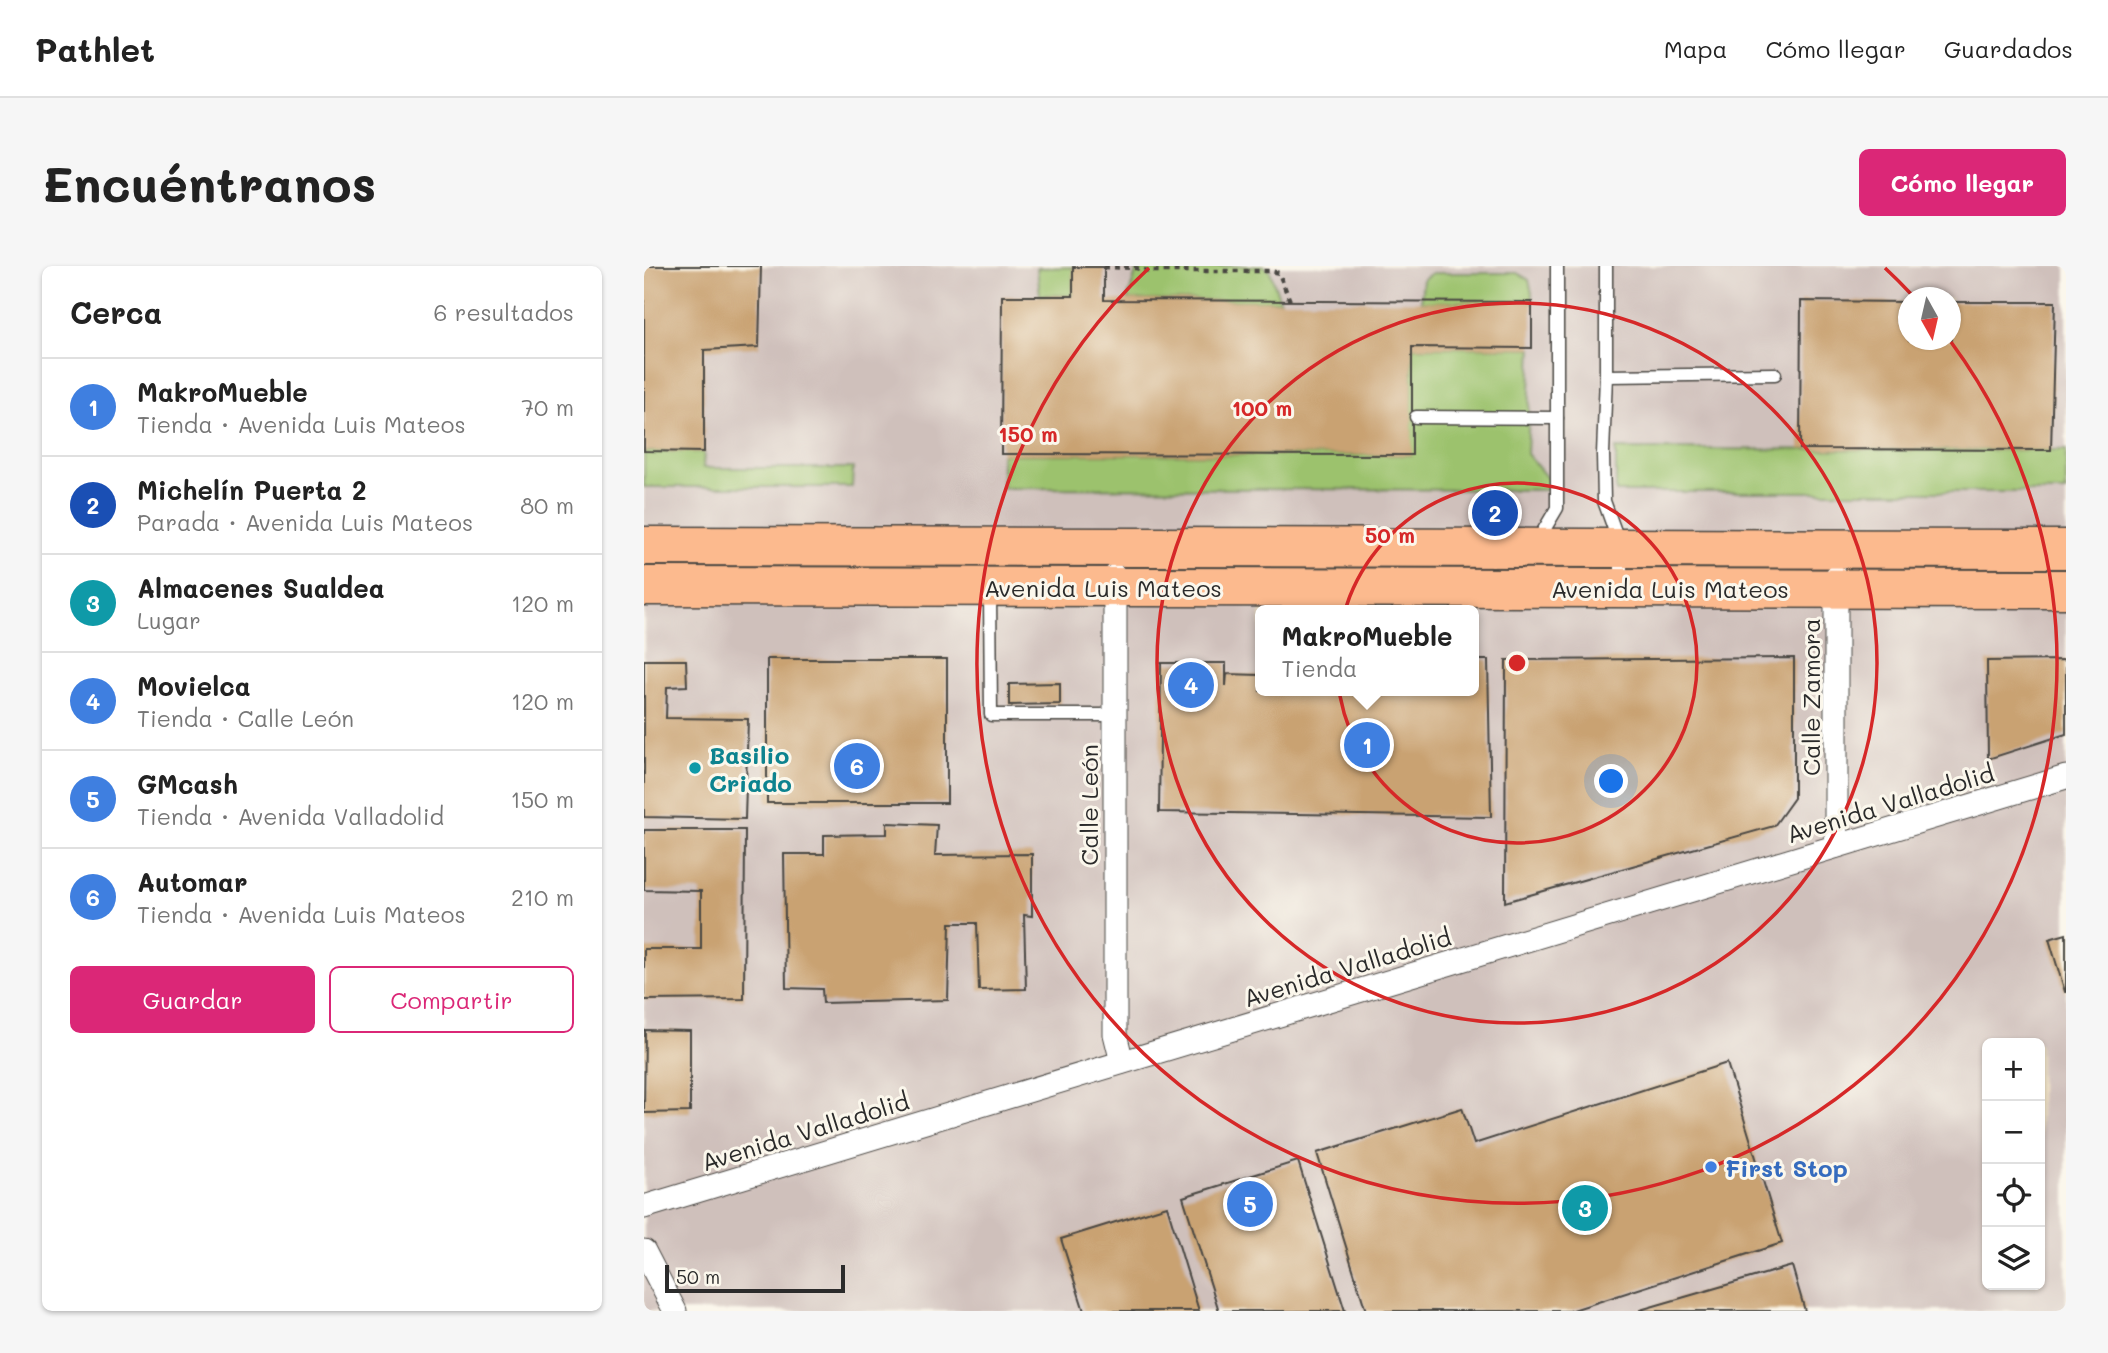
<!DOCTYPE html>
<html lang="es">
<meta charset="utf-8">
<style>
:root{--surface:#fff;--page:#f6f6f6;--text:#222;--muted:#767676;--line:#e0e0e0;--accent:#db2777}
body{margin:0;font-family:Mali,sans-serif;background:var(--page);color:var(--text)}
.controls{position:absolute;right:21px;bottom:21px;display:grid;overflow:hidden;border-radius:10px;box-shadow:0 2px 5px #0004}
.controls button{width:63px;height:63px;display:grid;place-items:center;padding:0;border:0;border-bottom:2px solid var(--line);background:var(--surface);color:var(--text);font:35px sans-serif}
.compass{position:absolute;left:1254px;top:21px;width:63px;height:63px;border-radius:50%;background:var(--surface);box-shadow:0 2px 5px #0004;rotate:172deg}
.scale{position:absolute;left:21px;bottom:18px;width:180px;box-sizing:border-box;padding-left:7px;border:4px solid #2b2b2b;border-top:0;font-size:19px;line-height:24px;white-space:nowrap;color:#2b2b2b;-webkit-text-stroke:5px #fbf7ec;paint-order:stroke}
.you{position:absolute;left:968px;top:516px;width:24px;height:24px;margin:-18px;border:5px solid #fff;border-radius:50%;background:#1a73e8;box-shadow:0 0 0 10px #1a73e833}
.badge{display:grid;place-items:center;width:46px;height:46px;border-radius:50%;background:var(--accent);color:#fff;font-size:23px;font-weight:700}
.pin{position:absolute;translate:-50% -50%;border:4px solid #fff;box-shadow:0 2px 7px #0006}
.popup{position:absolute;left:611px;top:339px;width:224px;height:91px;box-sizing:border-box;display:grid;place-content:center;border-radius:10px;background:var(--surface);filter:drop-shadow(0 2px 5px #0005);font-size:23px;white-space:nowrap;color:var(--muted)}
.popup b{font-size:26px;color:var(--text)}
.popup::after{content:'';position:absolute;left:50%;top:100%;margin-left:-14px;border:14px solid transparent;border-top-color:var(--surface)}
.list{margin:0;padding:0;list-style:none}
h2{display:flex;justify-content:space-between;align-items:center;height:91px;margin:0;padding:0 28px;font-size:30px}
h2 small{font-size:23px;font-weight:400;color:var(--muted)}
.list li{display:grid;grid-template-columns:46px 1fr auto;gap:21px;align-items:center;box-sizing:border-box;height:98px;padding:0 28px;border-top:2px solid var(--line)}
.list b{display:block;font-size:26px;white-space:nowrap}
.list p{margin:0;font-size:23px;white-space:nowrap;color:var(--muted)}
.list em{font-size:23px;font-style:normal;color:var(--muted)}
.actions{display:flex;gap:14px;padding:21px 28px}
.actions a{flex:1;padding:16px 0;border:2px solid var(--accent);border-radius:10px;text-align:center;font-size:24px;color:var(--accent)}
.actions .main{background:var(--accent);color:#fff}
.icon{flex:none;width:38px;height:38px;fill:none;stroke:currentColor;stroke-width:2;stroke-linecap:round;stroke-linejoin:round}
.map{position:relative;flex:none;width:1422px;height:1045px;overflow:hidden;border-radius:10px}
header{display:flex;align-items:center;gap:42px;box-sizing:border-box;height:98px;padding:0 35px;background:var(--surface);border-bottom:2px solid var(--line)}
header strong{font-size:33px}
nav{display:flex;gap:38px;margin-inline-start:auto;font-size:24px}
.intro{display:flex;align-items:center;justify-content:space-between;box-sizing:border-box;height:168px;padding:0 42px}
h1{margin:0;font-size:49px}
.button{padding:18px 32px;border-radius:10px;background:var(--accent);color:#fff;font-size:24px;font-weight:700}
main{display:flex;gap:42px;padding:0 42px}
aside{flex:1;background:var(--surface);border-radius:10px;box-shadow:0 2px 5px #0004}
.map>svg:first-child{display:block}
.industrial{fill:#cfc0bb;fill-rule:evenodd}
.green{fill:#9cc26d;stroke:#64764c;stroke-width:2}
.building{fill:#c9a272}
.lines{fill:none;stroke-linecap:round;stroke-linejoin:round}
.service-casing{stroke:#494642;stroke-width:15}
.minor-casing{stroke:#494642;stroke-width:25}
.trunk-casing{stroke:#494642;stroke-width:41}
.path{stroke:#494642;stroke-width:4.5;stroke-dasharray:5 5;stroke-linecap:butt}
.service{stroke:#fff;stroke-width:12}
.minor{stroke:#fff;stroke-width:23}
.trunk{stroke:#fcba8e;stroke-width:38}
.ring{fill:none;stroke:#d62828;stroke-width:3.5}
.culture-dot{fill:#0f9aa8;stroke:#fbf7ec;stroke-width:2.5}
.shop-dot{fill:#3f7fe0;stroke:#fbf7ec;stroke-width:2.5}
.labels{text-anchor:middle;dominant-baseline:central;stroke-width:6;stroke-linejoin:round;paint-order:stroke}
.street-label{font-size:24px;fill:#2b2b2b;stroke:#fbf7ec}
.culture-label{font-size:24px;font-weight:bold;fill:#0d838f;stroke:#fbf7ec;text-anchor:start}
.shop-label{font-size:24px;font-weight:bold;fill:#366cbe;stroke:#fbf7ec;text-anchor:start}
.centre{fill:#d62828;stroke:#fbf7ec;stroke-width:3.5}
.ring-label{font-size:21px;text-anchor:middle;font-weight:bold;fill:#d62828;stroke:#fbf7ec;stroke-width:6;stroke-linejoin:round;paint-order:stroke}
</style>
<header>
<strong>Pathlet</strong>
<nav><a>Mapa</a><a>Cómo llegar</a><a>Guardados</a></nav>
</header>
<div class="intro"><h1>Encuéntranos</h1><a class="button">Cómo llegar</a></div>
<main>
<aside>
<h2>Cerca<small>6 resultados</small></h2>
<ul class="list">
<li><span class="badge" style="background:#3f7fe0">1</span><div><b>MakroMueble</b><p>Tienda · Avenida Luis Mateos</p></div><em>70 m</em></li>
<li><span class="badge" style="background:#1a4fb4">2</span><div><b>Michelín Puerta 2</b><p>Parada · Avenida Luis Mateos</p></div><em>80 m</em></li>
<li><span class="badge" style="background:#0f9aa8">3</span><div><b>Almacenes Sualdea</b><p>Lugar</p></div><em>120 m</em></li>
<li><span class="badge" style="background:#3f7fe0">4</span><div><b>Movielca</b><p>Tienda · Calle León</p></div><em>120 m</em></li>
<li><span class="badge" style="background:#3f7fe0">5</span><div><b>GMcash</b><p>Tienda · Avenida Valladolid</p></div><em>150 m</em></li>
<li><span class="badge" style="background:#3f7fe0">6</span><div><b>Automar</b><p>Tienda · Avenida Luis Mateos</p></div><em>210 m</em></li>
</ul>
<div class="actions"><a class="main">Guardar</a><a>Compartir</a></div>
</aside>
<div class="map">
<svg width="1422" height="1045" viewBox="0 0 1422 1045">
<rect width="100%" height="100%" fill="#fbf7ec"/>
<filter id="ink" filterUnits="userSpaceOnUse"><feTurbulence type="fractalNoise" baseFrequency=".0143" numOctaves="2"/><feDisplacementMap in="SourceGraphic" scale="14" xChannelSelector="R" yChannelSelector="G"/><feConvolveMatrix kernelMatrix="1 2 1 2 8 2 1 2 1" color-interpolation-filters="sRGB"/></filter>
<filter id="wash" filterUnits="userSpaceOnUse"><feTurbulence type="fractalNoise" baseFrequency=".00686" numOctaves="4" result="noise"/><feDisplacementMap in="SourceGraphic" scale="28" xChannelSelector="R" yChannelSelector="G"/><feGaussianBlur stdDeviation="1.57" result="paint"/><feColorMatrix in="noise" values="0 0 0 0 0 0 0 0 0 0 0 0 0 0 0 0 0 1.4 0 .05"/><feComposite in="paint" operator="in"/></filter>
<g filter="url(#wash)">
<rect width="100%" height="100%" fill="#f1e2c4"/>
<path class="industrial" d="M 0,0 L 1422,0 L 1422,1045 L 0,1045 ZM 1265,32 L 1307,32 L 1307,74 L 1265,74 ZM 616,344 L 830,344 L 830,425 L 616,425 ZM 1343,777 L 1396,777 L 1396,1019 L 1343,1019 Z"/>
<g class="green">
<path d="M 494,0 L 620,0 L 626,5 L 636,35 L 483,34 Z"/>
<path d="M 429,1 L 429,30 L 396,29 L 393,2 Z"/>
<path d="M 788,7 L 873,7 L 885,14 L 888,27 L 888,36 L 777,36 L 779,13 Z"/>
<path d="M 768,81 L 888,82 L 883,188 L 913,224 L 359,222 L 357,188 L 767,189 Z"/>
<path d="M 972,183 L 1422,184 L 1422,226 L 972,226 Z"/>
<path d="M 0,185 L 60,186 L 59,202 L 209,202 L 208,221 L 0,221 Z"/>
</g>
<g id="blocks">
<g class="building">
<path d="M 0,0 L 117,0 L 115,81 L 60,84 L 60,186 L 0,185 Z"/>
<path d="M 429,1 L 460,1 L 460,34 L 888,36 L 888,82 L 768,81 L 768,189 L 357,188 L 358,30 L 429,30 Z"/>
<path d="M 1157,35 L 1265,36 L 1265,74 L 1307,74 L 1307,36 L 1411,36 L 1407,184 L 1156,183 Z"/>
<path d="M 1150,392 L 1150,532 L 1130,560 L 861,636 L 862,394 Z"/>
<rect x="123" y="393" width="180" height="144"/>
<path d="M 0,394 L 42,394 L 43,420 L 23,421 L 22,452 L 104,453 L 101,553 L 0,551 Z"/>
<path d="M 830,394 L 844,394 L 847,551 L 515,546 L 517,397 L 582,397 L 582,420 L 583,408 L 616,409 L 616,425 L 830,425 Z"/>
<path d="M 1422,394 L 1422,468 L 1344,493 L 1343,395 Z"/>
<path d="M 416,417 L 416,438 L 365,439 L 365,418 Z"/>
<path d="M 243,557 L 293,559 L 291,589 L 388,588 L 388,650 L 380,649 L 382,723 L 335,724 L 333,657 L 306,657 L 304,734 L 179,737 L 178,723 L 142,722 L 140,588 L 180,588 L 180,569 L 243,568 Z"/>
<path d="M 0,564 L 101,564 L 100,733 L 0,734 L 0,683 L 57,683 L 57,625 L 0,624 Z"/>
<path d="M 1422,668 L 1422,726 L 1421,726 L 1405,673 Z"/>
<path d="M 1,764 L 46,765 L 46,846 L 0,847 Z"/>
<path d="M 1083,797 L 1138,977 L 926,1045 L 722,1045 L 673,887 L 818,842 L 830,878 Z"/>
<path d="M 654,895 L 701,1045 L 575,1045 L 539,931 Z"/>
<path d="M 523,940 L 555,1045 L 440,1045 L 417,973 Z"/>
<path d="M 1148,1000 L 1161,1045 L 996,1045 L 996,1044 Z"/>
</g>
</g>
</g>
<g filter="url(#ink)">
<use href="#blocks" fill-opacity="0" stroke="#494642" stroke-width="2"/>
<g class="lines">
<defs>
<g id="service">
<path d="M 962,0 L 962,110 L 959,188 L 960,235 L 977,282 L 977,319"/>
<path d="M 962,110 L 1131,108"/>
<path d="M 772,151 L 913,152"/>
<path d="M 894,274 L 913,242 L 913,0"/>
<path d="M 346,325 L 347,449 L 470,449"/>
</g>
<g id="minor">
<path d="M 471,310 L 471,768 L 478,796"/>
<path d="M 1192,311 L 1192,580"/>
<path d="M 0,941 L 1422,511"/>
<path d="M 0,985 L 31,1045"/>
</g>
<g id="trunk">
<path d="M 0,280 L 1422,283"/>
<path d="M 0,320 L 1422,323"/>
</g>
</defs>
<use href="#service" class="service-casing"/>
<use href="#minor" class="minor-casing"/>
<use href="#trunk" class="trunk-casing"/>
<path class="path" d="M 460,1 L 492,2 L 504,5 L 626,5 L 635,7 L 646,35"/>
<use href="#service" class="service"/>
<use href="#minor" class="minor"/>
<use href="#trunk" class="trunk"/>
</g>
</g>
<g class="ring">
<circle cx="873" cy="397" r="180"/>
<circle cx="873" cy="397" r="360"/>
<path d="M1241 2A540 540 0 0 1 1268 29M1307 76A540 540 0 1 1 505 2"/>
</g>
<circle class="culture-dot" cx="51" cy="502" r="7"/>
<circle class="shop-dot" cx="1067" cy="901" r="7"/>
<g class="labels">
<g class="street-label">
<text x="459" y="321">Avenida Luis Mateos</text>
<text x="1026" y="322">Avenida Luis Mateos</text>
<text transform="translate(1166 431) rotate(-90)">Calle Zamora</text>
<text transform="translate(1246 537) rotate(-17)">Avenida Valladolid</text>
<text transform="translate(444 539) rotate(-90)">Calle León</text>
<text transform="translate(703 701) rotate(-17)">Avenida Valladolid</text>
<text transform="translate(161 865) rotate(-17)">Avenida Valladolid</text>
</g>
<g class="culture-label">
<text x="65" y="488">Basilio<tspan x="65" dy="28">Criado</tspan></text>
</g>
<g class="shop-label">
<text x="1081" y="901">First Stop</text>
</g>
</g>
<circle cx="873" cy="397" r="10" class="centre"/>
<g class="ring-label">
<text x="618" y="150">100 m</text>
<text x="384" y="176">150 m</text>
<text x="746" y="277">50 m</text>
</g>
</svg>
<div class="controls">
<button>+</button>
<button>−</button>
<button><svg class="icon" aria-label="locate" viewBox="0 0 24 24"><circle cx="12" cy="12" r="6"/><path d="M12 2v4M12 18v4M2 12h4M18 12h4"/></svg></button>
<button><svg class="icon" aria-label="layers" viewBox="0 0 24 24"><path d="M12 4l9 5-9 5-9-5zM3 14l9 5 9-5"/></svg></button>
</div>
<svg class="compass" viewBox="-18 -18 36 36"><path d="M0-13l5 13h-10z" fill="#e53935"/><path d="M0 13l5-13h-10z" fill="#767676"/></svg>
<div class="scale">50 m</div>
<div class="you"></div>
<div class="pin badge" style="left:723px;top:479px;background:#3f7fe0">1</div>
<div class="popup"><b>MakroMueble</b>Tienda</div>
<div class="pin badge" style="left:851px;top:247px;background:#1a4fb4">2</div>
<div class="pin badge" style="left:941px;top:942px;background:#0f9aa8">3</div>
<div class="pin badge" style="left:547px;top:419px;background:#3f7fe0">4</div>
<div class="pin badge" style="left:606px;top:938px;background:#3f7fe0">5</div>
<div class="pin badge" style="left:213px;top:500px;background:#3f7fe0">6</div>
</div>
</main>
